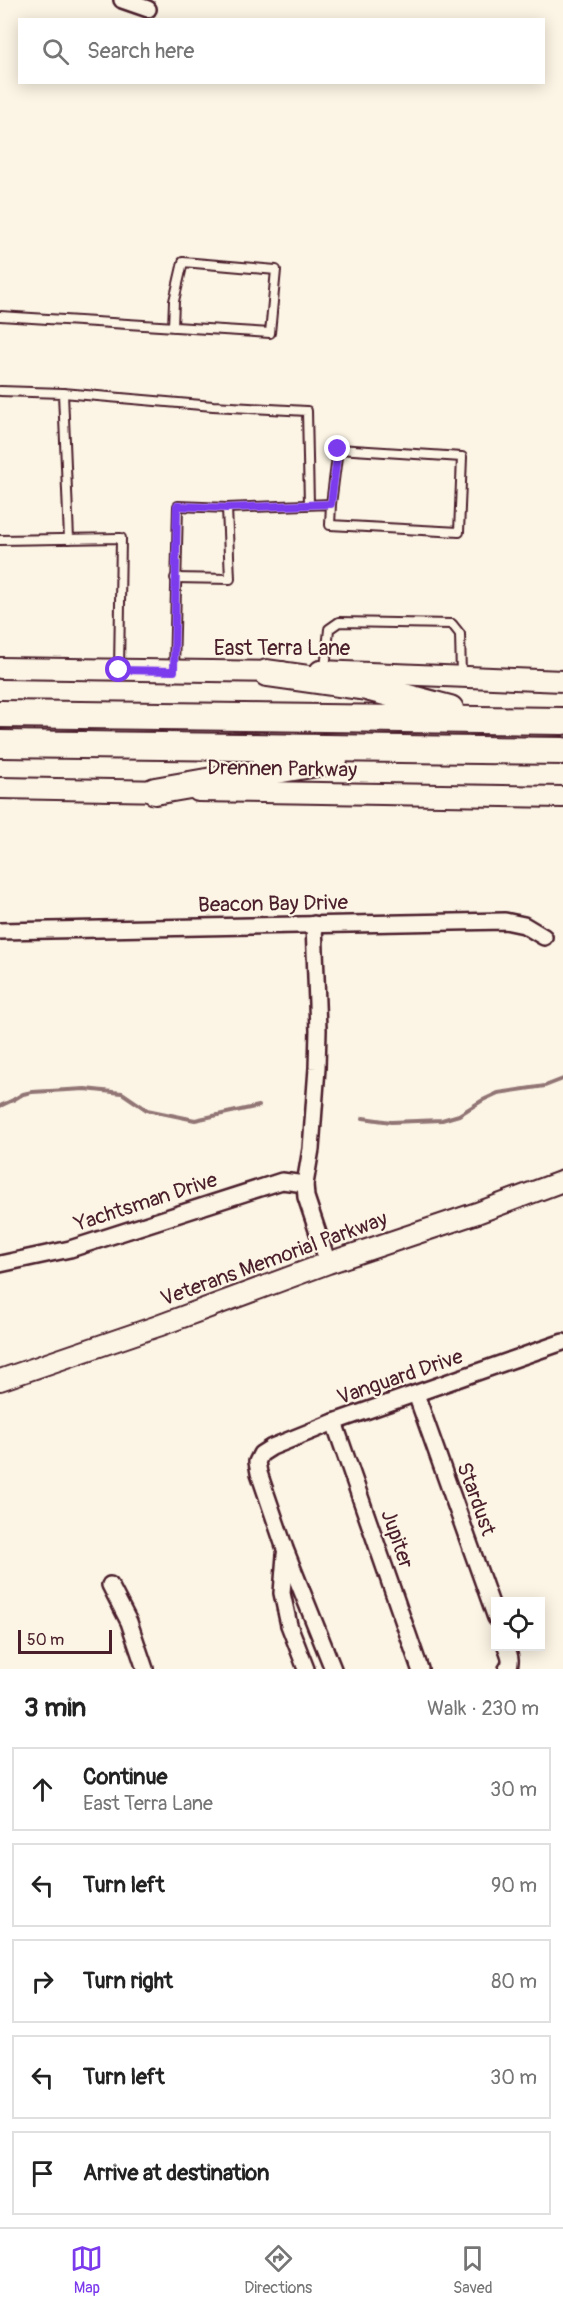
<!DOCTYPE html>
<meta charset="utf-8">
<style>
:root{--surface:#fff;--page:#f2f2f2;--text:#222;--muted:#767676;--line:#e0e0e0;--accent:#7c3aed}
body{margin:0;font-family:Pangolin,sans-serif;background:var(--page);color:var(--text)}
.controls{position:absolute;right:18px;bottom:18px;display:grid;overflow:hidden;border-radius:0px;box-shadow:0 3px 15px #0003}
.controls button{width:54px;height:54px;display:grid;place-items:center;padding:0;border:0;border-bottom:2px solid var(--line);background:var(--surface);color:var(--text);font:30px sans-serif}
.scale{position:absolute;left:18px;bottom:15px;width:94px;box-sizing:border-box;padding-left:6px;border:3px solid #4a1f2b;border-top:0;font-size:16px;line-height:21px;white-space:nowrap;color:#4a1f2b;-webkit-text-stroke:4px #fcf5e5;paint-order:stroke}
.stop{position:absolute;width:18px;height:18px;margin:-14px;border:4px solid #7c3aed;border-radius:50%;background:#fff}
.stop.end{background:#7c3aed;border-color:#fff;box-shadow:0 2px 6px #0008}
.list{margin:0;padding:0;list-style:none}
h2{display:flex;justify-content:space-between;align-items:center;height:78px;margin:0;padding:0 24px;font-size:26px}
h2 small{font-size:20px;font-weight:400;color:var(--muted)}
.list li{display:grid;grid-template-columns:39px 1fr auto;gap:18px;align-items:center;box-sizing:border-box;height:84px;margin:0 12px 12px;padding:0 12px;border:2px solid var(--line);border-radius:0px}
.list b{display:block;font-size:22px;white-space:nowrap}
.list p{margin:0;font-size:20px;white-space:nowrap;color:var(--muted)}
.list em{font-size:20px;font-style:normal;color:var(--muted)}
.icon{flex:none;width:33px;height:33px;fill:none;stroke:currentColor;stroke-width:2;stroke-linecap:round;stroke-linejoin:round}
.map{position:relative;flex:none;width:563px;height:1669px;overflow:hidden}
.search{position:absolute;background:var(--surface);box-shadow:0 3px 15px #0003;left:18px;right:18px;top:18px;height:66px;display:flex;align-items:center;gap:15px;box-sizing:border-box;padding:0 21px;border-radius:0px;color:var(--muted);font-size:22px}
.sheet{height:558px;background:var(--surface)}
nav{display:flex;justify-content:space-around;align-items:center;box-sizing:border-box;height:84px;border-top:2px solid var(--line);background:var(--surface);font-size:16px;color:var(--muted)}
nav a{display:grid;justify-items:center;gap:3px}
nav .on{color:var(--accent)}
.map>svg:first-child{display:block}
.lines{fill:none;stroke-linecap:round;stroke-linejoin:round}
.stream{stroke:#917474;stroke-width:4}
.lane-casing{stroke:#4a1f2b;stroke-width:12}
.street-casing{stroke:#4a1f2b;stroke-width:20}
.secondary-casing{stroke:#4a1f2b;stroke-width:24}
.highway-casing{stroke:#4a1f2b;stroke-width:30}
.lane{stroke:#fcf5e5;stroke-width:8}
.street{stroke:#fcf5e5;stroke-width:15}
.secondary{stroke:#fcf5e5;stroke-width:20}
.highway{stroke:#fcf5e5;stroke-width:26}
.route{stroke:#7c3aed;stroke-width:8}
.labels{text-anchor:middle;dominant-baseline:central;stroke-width:4.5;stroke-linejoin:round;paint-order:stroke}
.street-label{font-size:21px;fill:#4a1f2b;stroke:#fcf5e5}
</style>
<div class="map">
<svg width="563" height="1669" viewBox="0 0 563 1669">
<rect width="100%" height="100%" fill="#fcf5e5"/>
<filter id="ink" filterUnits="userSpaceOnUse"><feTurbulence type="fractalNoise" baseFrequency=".0167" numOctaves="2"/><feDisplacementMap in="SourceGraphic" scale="12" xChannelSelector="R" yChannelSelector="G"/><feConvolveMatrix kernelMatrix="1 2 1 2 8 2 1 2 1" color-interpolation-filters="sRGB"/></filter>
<g filter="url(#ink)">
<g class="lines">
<g class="stream">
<path d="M 0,1106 L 13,1100 L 23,1094 L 32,1092 L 85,1089 L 122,1093 L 147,1110 L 195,1120 L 259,1106"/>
<path d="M 363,1118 L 391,1122 L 442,1120 L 459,1115 L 483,1100 L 498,1093 L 545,1086 L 563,1079"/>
</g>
<defs>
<g id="lane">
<path d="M 0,316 L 270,333 L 276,270 L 183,262 L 174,301 L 173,327"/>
<path d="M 0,391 L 63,393 L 69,539"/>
<path d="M 63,393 L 213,406 L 307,411 L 309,504"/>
<path d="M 0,540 L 121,538 L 119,669"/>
<path d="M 175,578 L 230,579 L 227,508"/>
<path d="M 325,669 L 329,629 L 339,622 L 452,624 L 460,634 L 461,675"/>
<path d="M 174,670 L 178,506 L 227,508 L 331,504 L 330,525 L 459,532 L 462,457 L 338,449 L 331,504"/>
</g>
<g id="street">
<path d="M 122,0 L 148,9"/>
<path d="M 314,924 L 318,1030 L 317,1068 L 311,1149 L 305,1184 L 306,1197 L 328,1263"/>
<path d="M 0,931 L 505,921 L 524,925 L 544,937"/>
<path d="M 0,1264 L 70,1249 L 282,1181 L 305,1184"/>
<path d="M 416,1394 L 496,1618"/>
<path d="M 334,1422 L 420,1669"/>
<path d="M 285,1555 L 282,1593 L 289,1625 L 306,1669"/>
<path d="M 110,1585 L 129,1622 L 145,1669"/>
<path d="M 506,1646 C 509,1654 513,1662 507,1669"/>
<path d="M 333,1669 L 285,1549 L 259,1473 L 257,1462 L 261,1454 L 272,1447 L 334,1422 L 563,1342"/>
</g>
<g id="secondary">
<path d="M 0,668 L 282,672"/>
<path d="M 320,671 L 563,681"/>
<path d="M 0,788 L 168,791"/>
<path d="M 198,791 L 563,797"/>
<path d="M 0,1380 L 158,1326 L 328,1263 L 477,1213 L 563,1181"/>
</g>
<g id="highway">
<path d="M 267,673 L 366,687 L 450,709"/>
<path d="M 0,714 L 563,721"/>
<path d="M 0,744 L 563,751"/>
<path d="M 155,791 L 334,760"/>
</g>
</defs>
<use href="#lane" class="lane-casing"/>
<use href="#street" class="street-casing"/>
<use href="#secondary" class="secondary-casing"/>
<use href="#highway" class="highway-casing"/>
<use href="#lane" class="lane"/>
<use href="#street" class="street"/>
<use href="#secondary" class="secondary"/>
<use href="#highway" class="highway"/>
</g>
</g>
<g class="lines" filter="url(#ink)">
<path class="route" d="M 119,670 L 174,671 L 177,506 L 227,508 L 331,504 L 338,449"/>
</g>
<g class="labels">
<g class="street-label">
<text x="282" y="648">East Terra Lane</text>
<text transform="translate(282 769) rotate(1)">Drennen Parkway</text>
<text transform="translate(273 904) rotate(-1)">Beacon Bay Drive</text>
<text transform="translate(146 1202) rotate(-18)">Yachtsman Drive</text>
<text transform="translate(274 1259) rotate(-20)">Veterans Memorial Parkway</text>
<text transform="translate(400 1377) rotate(-19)">Vanguard Drive</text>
<text transform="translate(476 1499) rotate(70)">Stardust</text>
<text transform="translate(397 1539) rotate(71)">Jupiter</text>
</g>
</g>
</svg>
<div class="controls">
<button><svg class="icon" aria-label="locate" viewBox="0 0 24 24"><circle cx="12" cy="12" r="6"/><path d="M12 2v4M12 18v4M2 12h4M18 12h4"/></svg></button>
</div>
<div class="scale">50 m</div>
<div class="stop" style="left:119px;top:670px"></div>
<div class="stop end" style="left:338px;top:449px"></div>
<div class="search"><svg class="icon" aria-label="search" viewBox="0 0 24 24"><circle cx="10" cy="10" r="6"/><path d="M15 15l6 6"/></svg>Search here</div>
</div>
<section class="sheet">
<h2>3 min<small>Walk · 230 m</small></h2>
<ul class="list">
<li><svg class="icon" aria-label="ahead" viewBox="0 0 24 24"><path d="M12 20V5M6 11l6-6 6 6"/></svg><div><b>Continue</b><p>East Terra Lane</p></div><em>30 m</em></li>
<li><svg class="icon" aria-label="left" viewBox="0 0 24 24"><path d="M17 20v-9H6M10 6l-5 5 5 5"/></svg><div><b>Turn left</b></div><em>90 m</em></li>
<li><svg class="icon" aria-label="right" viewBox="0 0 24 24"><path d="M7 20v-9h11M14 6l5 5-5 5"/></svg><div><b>Turn right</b></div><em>80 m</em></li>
<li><svg class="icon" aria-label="left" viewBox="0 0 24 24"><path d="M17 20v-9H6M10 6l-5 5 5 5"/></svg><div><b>Turn left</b></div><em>30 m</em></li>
<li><svg class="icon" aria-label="arrive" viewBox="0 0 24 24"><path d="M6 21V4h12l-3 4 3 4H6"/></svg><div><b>Arrive at destination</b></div></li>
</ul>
</section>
<nav>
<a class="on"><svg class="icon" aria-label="map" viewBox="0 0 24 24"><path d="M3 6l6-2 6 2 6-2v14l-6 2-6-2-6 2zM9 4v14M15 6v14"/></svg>Map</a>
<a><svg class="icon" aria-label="directions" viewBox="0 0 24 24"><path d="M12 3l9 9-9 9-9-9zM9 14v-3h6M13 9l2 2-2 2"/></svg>Directions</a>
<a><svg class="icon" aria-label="saved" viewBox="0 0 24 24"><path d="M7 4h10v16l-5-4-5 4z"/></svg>Saved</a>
</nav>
